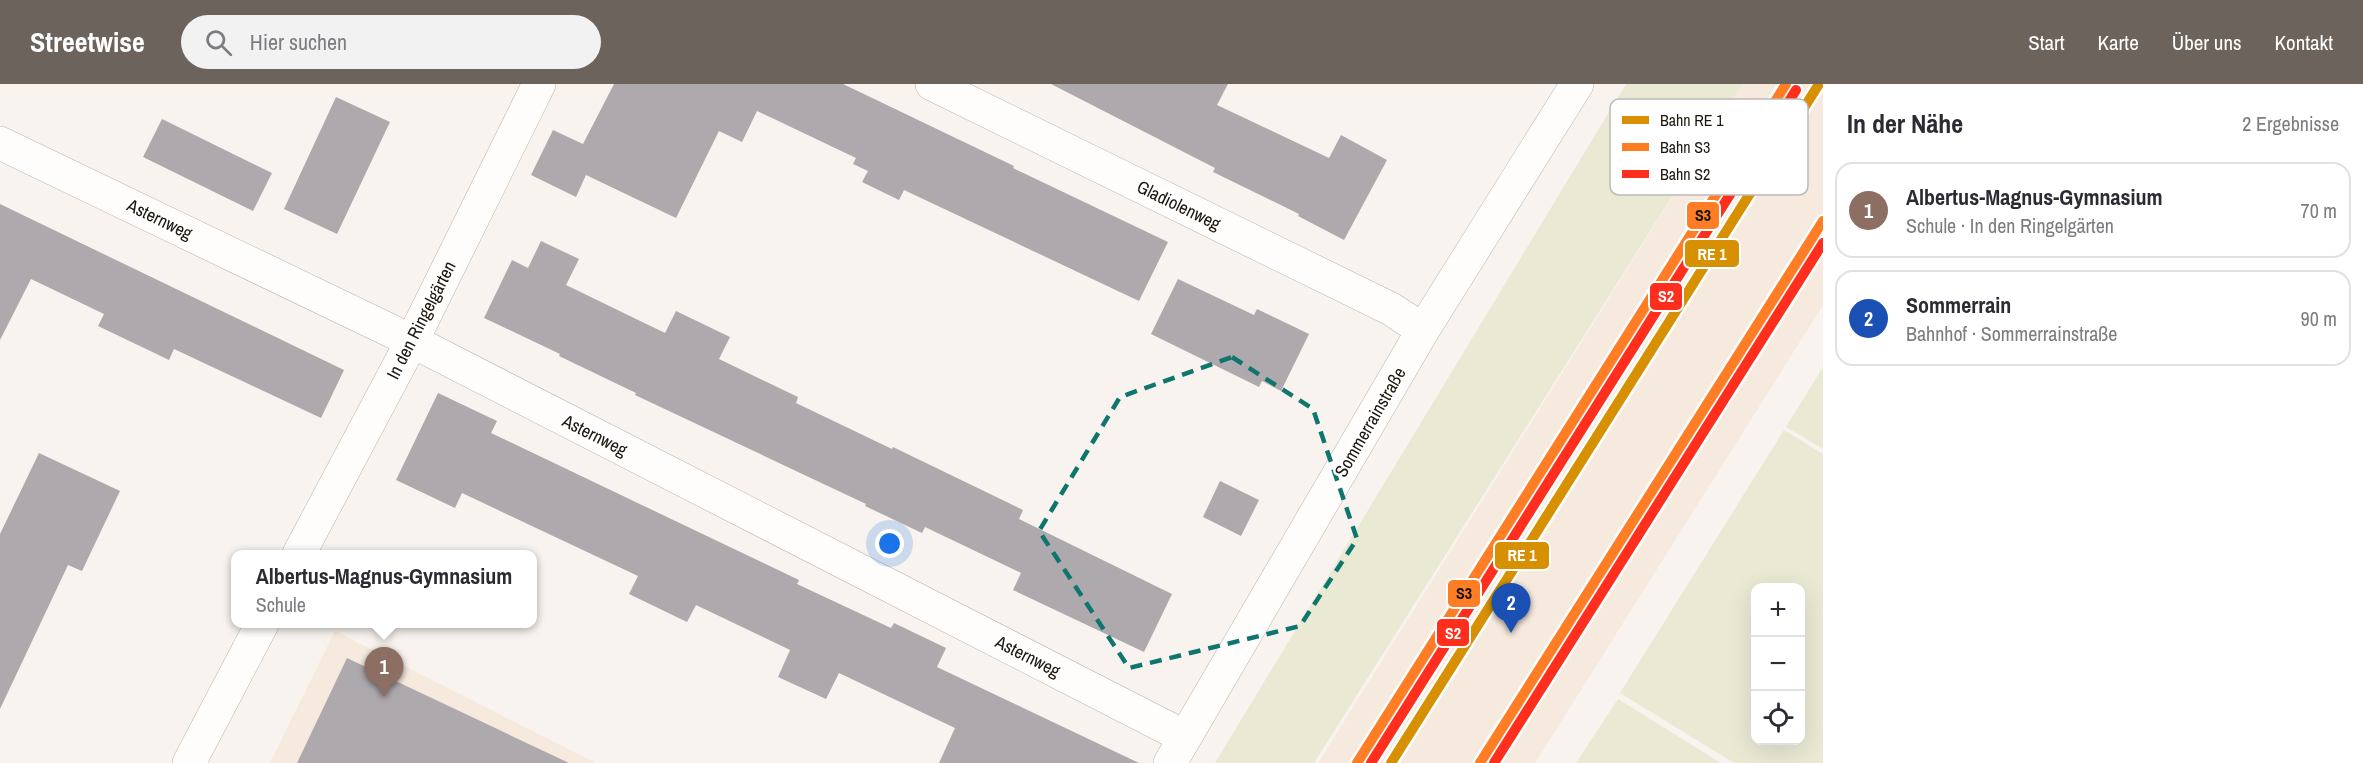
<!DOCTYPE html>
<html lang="de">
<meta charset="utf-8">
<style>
:root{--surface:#fff;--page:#f2f2f3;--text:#2b2b33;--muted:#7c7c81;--line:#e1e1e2;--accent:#6b635c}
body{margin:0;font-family:"Archivo Narrow",sans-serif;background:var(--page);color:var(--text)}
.controls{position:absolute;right:18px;bottom:18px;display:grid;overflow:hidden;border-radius:12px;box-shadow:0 6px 24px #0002}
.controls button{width:54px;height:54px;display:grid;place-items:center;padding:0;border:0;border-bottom:2px solid var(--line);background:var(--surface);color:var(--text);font:30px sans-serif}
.you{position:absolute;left:890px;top:460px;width:21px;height:21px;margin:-15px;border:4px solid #fff;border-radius:50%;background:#1a73e8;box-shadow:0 0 0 9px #1a73e833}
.badge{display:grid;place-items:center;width:39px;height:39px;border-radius:50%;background:var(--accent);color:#fff;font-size:20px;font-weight:700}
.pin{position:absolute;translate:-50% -50px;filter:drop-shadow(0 2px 3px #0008)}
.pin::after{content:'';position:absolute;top:32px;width:21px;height:18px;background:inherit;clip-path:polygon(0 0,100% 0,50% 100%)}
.popup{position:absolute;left:231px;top:466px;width:306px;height:78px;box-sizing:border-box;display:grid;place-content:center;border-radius:12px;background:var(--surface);filter:drop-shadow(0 2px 4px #0005);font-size:20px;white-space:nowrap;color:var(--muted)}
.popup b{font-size:22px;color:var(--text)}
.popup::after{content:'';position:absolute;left:50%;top:100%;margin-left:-12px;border:12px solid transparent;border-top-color:var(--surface)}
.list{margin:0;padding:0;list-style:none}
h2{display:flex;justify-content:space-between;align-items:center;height:78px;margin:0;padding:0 24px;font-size:26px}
h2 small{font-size:20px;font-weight:400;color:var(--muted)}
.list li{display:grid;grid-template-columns:39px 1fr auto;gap:18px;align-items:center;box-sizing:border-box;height:96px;margin:0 12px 12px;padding:0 12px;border:2px solid var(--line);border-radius:18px}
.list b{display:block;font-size:22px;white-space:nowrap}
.list p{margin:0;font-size:20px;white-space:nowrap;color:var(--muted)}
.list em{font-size:20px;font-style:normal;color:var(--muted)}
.icon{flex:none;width:33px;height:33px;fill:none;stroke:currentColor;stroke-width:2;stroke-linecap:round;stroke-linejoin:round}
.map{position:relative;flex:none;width:1823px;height:679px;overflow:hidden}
header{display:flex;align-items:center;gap:36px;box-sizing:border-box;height:84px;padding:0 30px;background:var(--accent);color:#fff}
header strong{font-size:28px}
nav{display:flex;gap:33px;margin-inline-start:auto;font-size:21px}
.search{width:420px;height:54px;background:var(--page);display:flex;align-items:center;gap:15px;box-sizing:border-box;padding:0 21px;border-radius:33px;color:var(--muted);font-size:22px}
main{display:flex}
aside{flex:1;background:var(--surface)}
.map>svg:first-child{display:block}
.built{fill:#f6e9de}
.green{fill:#e9e9d4;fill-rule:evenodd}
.building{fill:#aea9ad}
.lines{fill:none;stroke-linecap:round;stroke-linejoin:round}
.street-casing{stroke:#bbb4ae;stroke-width:34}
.street{stroke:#fefdfc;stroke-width:33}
.rail-1-casing{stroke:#fff;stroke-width:15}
.rail-2-casing{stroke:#fff;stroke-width:15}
.rail-3-casing{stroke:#fff;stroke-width:15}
.rail-1{stroke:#d79002;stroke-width:10}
.rail-2{stroke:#ff7d24;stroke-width:10}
.rail-3{stroke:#ff2e1d;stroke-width:10}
.marked{fill:none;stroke:#0f766e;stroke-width:4.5;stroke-dasharray:12 8;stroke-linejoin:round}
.labels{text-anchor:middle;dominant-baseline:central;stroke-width:5;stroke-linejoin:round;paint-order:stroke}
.street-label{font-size:18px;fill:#1f160e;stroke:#fff}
.key{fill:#fff;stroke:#bcb9b7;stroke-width:1.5}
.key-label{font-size:16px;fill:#1f160e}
.line-badge{stroke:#fff;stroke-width:2}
.badge-label{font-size:16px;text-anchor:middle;font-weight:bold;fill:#fff}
.pale-badge-label{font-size:16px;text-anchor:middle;font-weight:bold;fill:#111}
</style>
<header>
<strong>Streetwise</strong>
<div class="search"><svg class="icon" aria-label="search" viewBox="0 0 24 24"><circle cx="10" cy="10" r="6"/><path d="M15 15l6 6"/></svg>Hier suchen</div>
<nav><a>Start</a><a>Karte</a><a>Über uns</a><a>Kontakt</a></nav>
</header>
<main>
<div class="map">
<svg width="1823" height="679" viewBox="0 0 1823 679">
<rect width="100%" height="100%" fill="#f8f3ee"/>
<g class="built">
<path d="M 1743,0 L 1823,0 L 1823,221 L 1535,679 L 1318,679 Z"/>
<path d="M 335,547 L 596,679 L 270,679 Z"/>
</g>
<g class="green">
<path d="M 1626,0 L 1743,0 L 1314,679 L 1215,679 Z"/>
<path d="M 1823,283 L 1823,365 L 1786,343 Z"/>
<path d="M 1784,346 L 1823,370 L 1823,679 L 1734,679 L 1620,609 ZM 1756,504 L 1800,504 L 1800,656 L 1756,656 Z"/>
<path d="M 1618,615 L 1721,679 L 1576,679 Z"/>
</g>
<g class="building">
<path d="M 614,0 L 843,0 L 1014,82 L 1013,84 L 1168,158 L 1139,217 L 904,106 L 899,116 L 862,98 L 868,87 L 853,80 L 856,74 L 757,27 L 742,58 L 719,47 L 676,134 L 586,91 L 576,113 L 531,91 L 553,46 L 583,60 Z"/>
<path d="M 1051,0 L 1228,0 L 1217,21 L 1329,74 L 1341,51 L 1387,76 L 1344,156 L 1298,132 L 1299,130 L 1213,88 L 1215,84 Z"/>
<path d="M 336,13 L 390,38 L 337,150 L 284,125 Z"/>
<path d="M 162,35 L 272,89 L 253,127 L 143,73 Z"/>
<path d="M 0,120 L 344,286 L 321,334 L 174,265 L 169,276 L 98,242 L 104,230 L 31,195 L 0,256 Z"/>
<path d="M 541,157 L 579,175 L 566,201 L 665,249 L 676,227 L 730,253 L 719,275 L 798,313 L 796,319 L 892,365 L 893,363 L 1023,426 L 1019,435 L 1172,510 L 1144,568 L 1013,506 L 1021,489 L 925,443 L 922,449 L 865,422 L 866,420 L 635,311 L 636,309 L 559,272 L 560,270 L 484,234 L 512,176 L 528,184 Z"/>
<path d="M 1178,195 L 1254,231 L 1257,225 L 1309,250 L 1281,307 L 1262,297 L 1259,303 L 1151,250 Z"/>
<path d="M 438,309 L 497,337 L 491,349 L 799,496 L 797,500 L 891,544 L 894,539 L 946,564 L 937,583 L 1139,679 L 939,679 L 955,644 L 839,589 L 826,615 L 778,593 L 790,566 L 696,521 L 687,538 L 629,510 L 638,492 L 462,409 L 455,424 L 396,396 Z"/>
<path d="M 39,369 L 120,407 L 82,487 L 68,481 L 0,625 L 0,450 Z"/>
<path d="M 1220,397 L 1259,416 L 1241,452 L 1203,433 Z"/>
<path d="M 347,574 L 569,679 L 297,679 Z"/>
</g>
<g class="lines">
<defs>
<g id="street">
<path d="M 932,0 L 1391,225 L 1423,246"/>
<path d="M 0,59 L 412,257 L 1185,653"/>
<path d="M 299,470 L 412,257 L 539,0"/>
<path d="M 189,679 L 262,540"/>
<path d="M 1170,679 L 1423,246 L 1577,0"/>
</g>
</defs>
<use href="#street" class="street-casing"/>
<use href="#street" class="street"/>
<defs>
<path id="rail-1" d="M 1391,679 L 1819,0"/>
<g id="rail-2">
<path d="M 1357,679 L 1786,0"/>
<path d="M 1480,679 L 1823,137"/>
</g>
<g id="rail-3">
<path d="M 1371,679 L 1796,6"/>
<path d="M 1494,679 L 1823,159"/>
</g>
</defs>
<use href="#rail-1" class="rail-1-casing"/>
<use href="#rail-2" class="rail-2-casing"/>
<use href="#rail-3" class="rail-3-casing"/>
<use href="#rail-1" class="rail-1"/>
<use href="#rail-2" class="rail-2"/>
<use href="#rail-3" class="rail-3"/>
</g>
<path class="marked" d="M 1232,273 L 1313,325 L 1357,455 L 1300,542 L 1129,584 L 1039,447 L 1120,313 Z"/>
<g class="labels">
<g class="street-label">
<text transform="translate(1179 121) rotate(26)">Gladiolenweg</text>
<text transform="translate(160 135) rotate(26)">Asternweg</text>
<text transform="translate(421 236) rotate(-63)">In den Ringelgärten</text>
<text transform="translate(1370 338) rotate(-60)">Sommerrainstraße</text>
<text transform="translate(595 351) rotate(27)">Asternweg</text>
<text transform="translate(1028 572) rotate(27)">Asternweg</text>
</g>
</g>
<rect x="1610" y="15" width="198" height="96" rx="9" class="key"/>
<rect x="1622" y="32" width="27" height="8" fill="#d79002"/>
<rect x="1622" y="59" width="27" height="8" fill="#ff7d24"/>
<rect x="1622" y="86" width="27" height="8" fill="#ff2e1d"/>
<g class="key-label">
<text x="1660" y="42">Bahn RE 1</text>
<text x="1660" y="69">Bahn S3</text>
<text x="1660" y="96">Bahn S2</text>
</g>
<g class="line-badge">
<rect x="1686" y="117" width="34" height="29" rx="6" fill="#ff7d24"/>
<rect x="1684" y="155" width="56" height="29" rx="6" fill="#d79002"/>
<rect x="1649" y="198" width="34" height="29" rx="6" fill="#ff2e1d"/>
<rect x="1494" y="457" width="56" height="29" rx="6" fill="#d79002"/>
<rect x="1447" y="495" width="34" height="29" rx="6" fill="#ff7d24"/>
<rect x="1436" y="534" width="34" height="29" rx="6" fill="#ff2e1d"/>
</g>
<g class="badge-label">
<text x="1712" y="176">RE 1</text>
<text x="1666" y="218">S2</text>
<text x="1522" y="477">RE 1</text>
<text x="1453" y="555">S2</text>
</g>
<g class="pale-badge-label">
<text x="1703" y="137">S3</text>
<text x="1464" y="515">S3</text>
</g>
</svg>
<div class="controls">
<button>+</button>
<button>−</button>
<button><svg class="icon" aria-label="locate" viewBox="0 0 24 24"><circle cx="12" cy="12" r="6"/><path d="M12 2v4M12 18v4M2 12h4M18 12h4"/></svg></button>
</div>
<div class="you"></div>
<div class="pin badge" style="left:384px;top:613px;background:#8d6e63">1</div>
<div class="popup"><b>Albertus-Magnus-Gymnasium</b>Schule</div>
<div class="pin badge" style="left:1511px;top:549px;background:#1a4fb4">2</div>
</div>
<aside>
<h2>In der Nähe<small>2 Ergebnisse</small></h2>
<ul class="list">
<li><span class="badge" style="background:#8d6e63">1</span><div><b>Albertus-Magnus-Gymnasium</b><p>Schule · In den Ringelgärten</p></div><em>70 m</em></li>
<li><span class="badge" style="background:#1a4fb4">2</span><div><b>Sommerrain</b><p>Bahnhof · Sommerrainstraße</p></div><em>90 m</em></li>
</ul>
</aside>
</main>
